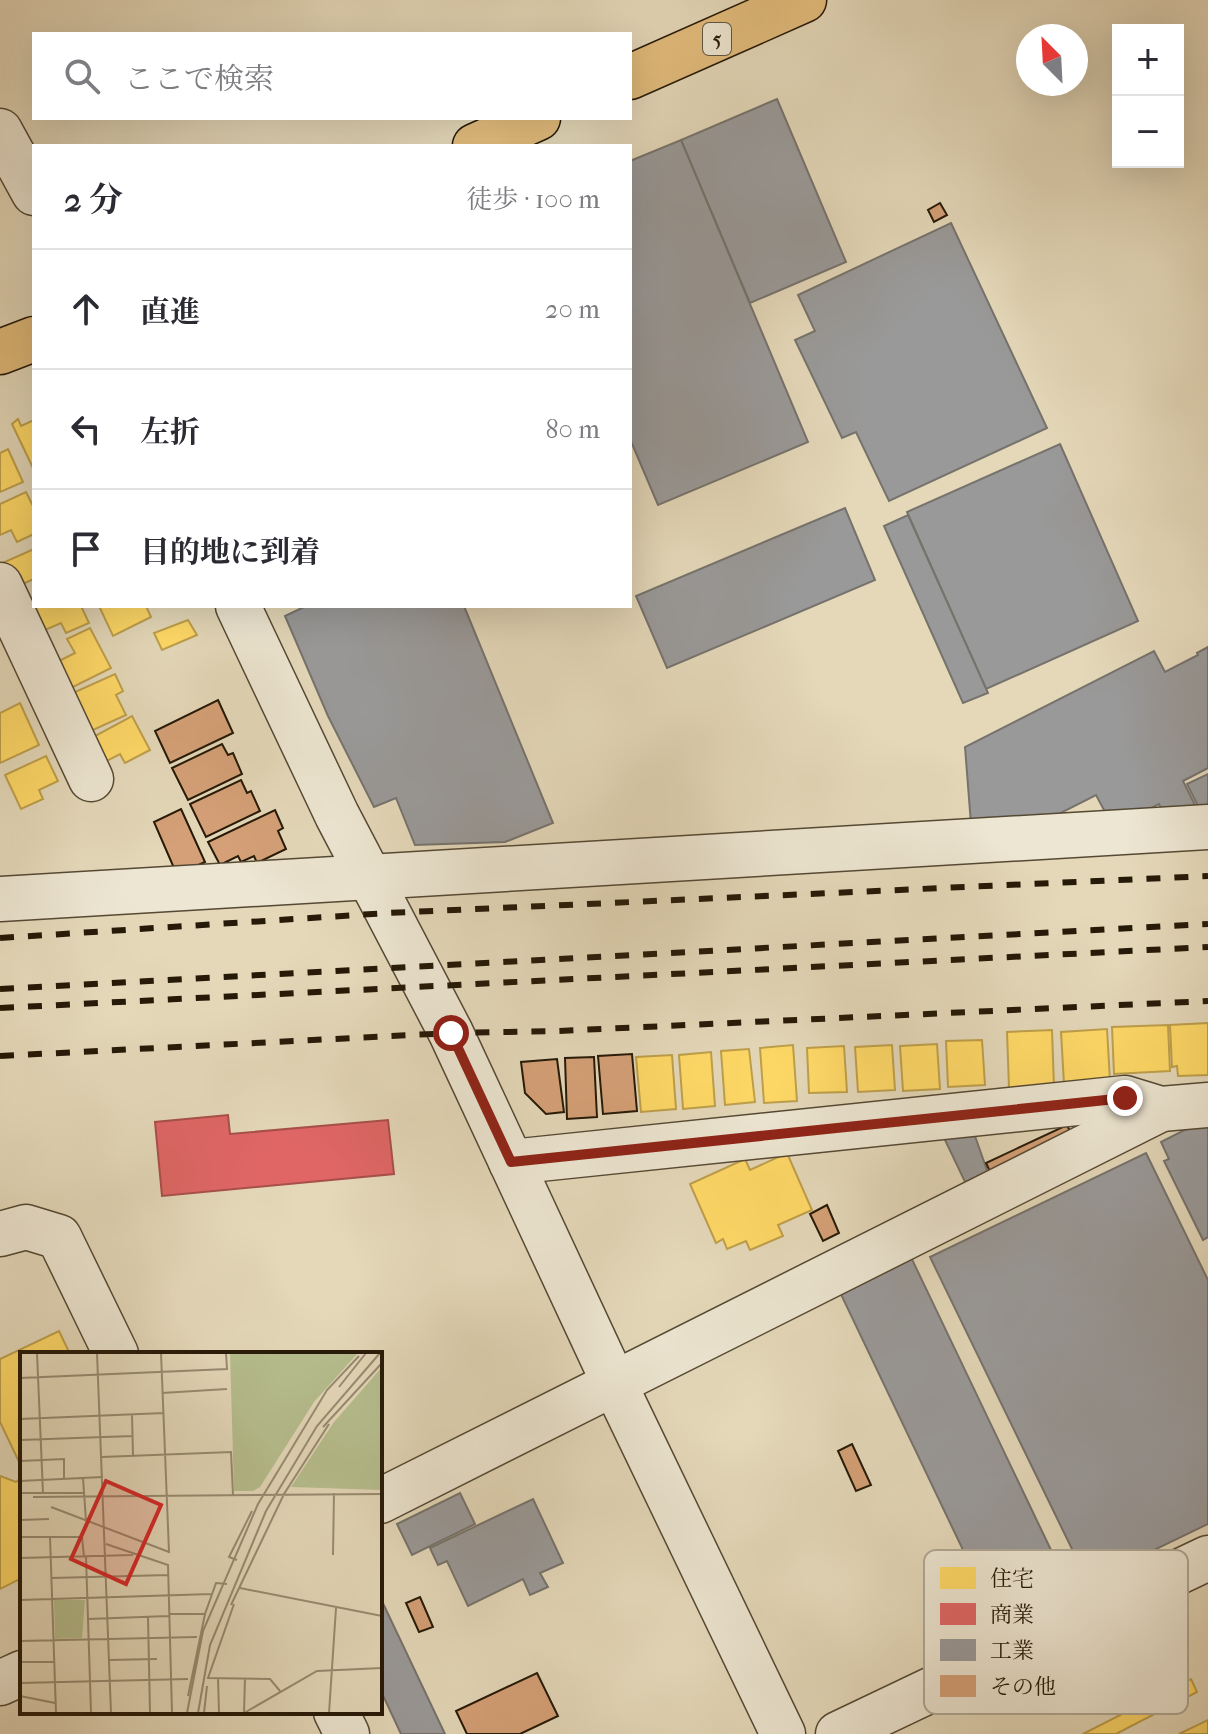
<!DOCTYPE html>
<html lang="ja">
<meta charset="utf-8">
<style>
:root{--surface:#fff;--page:#f7f7f7;--text:#2b2b33;--muted:#7c7c81;--line:#e1e1e2}
body{margin:0;font-family:"IM FELL French Canon","Noto Serif JP",serif;background:var(--page);color:var(--text)}
.controls{position:absolute;right:24px;top:24px;display:grid;overflow:hidden;border-radius:0px;box-shadow:0 8px 32px #0002}
.controls button{width:72px;height:72px;display:grid;place-items:center;padding:0;border:0;border-bottom:2px solid var(--line);background:var(--surface);color:var(--text);font:40px sans-serif}
.compass{position:absolute;left:1016px;top:24px;width:72px;height:72px;border-radius:50%;background:var(--surface);box-shadow:0 8px 32px #0002;rotate:336deg}
.stop{position:absolute;width:24px;height:24px;margin:-18px;border:6px solid #8f2418;border-radius:50%;background:#fff}
.stop.end{background:#8f2418;border-color:#fff;box-shadow:0 2px 8px #0008}
.list{margin:0;padding:0;list-style:none}
h2{display:flex;justify-content:space-between;align-items:center;height:104px;margin:0;padding:0 32px;font-size:34px}
h2 small{font-size:26px;font-weight:400;color:var(--muted)}
.list li{display:grid;grid-template-columns:52px 1fr auto;gap:24px;align-items:center;box-sizing:border-box;height:120px;padding:0 32px;border-top:2px solid var(--line)}
.list b{display:block;font-size:30px;white-space:nowrap}
.list em{font-size:26px;font-style:normal;color:var(--muted)}
.icon{flex:none;width:44px;height:44px;fill:none;stroke:currentColor;stroke-width:2;stroke-linecap:round;stroke-linejoin:round}
.map{position:relative;flex:none;width:1208px;height:1734px;overflow:hidden}
.search{position:absolute;background:var(--surface);box-shadow:0 8px 32px #0002;left:32px;top:32px;width:600px;height:88px;display:flex;align-items:center;gap:20px;box-sizing:border-box;padding:0 28px;border-radius:0px;color:var(--muted);font-size:30px}
.panel{position:absolute;background:var(--surface);box-shadow:0 8px 32px #0002;left:32px;top:144px;width:600px;height:464px;border-radius:0px}
.map>svg:first-child{display:block}
.homes{fill:#ffd966;stroke:#be9f4a;stroke-width:2}
.shops{fill:#e06666;stroke:#a84f4a;stroke-width:2}
.industry{fill:#999;stroke:#76736d;stroke-width:2}
.building{fill:#d5a077;stroke:#251907;stroke-width:2}
.lines{fill:none;stroke-linecap:round;stroke-linejoin:round}
.minor-casing{stroke:#554934;stroke-width:47}
.tertiary-casing{stroke:#554934;stroke-width:47}
.primary-casing{stroke:#251907;stroke-width:47}
.minor{stroke:#ede6d2;stroke-width:44}
.tertiary{stroke:#ede6d2;stroke-width:44}
.primary{stroke:#e2bc7c;stroke-width:44}
.rail{stroke:#251907;stroke-width:6;stroke-dasharray:14 14;stroke-linecap:butt}
.route{stroke:#8f2418;stroke-width:10}
.labels{text-anchor:middle;dominant-baseline:central;stroke-width:8;stroke-linejoin:round;paint-order:stroke}
.shield{fill:#ede6d2;stroke:#615644;stroke-width:2}
.shield-label{font-size:20px;font-weight:bold;fill:#251907}
.inset-road{fill:none;stroke:#988c72;stroke-width:2}
.view{fill:#d62828;fill-opacity:0.15;stroke:#d62828;stroke-width:4}
.inset-edge{fill:none;stroke:#251907;stroke-width:4}
.key{fill:#ede6d2;stroke:#b1a895;stroke-width:2}
.key-label{font-size:22px;fill:#251907}
</style>
<div class="map">
<svg width="1208" height="1734" viewBox="0 0 1208 1734">
<rect width="100%" height="100%" fill="#e4d8b9"/>
<filter id="stains"><feTurbulence type="fractalNoise" baseFrequency=".0025" numOctaves="4"/><feColorMatrix values="0 0 0 0 .2 0 0 0 0 .09 0 0 0 0 .02 0 0 0 .5 -.17"/></filter>
<radialGradient id="worn" r=".72"><stop offset=".6" stop-color="#630" stop-opacity="0"/><stop offset="1" stop-color="#630" stop-opacity=".3"/></radialGradient>
<g class="homes">
<path d="M 18,419 L 21,426 L 34,420 L 34,470 L 12,424 Z"/>
<path d="M 8,449 L 23,482 L 0,492 L 0,453 Z"/>
<path d="M 26,492 L 34,508 L 34,534 L 17,542 L 11,530 L 0,535 L 0,504 Z"/>
<path d="M 34,549 L 34,579 L 11,589 L 0,564 Z"/>
<path d="M 34,603 L 34,606 L 81,606 L 89,623 L 66,633 L 61,623 L 31,636 L 19,609 Z"/>
<path d="M 99,606 L 146,606 L 151,617 L 113,636 Z"/>
<path d="M 188,620 L 197,635 L 162,650 L 154,633 Z"/>
<path d="M 90,628 L 111,668 L 63,692 L 49,666 L 75,653 L 67,639 Z"/>
<path d="M 115,674 L 123,691 L 116,695 L 126,715 L 82,735 L 64,697 Z"/>
<path d="M 20,703 L 39,745 L 0,763 L 0,713 Z"/>
<path d="M 132,716 L 150,750 L 125,763 L 120,754 L 97,766 L 84,742 Z"/>
<path d="M 46,756 L 58,781 L 39,790 L 43,799 L 21,809 L 5,775 Z"/>
<path d="M 1208,1023 L 1208,1075 L 1178,1076 L 1177,1066 L 1172,1067 L 1170,1025 Z"/>
<path d="M 1168,1025 L 1170,1071 L 1114,1074 L 1112,1027 Z"/>
<path d="M 1107,1029 L 1110,1081 L 1064,1084 L 1061,1032 Z"/>
<path d="M 1052,1030 L 1054,1087 L 1009,1088 L 1007,1032 Z"/>
<path d="M 982,1040 L 985,1085 L 948,1087 L 946,1041 Z"/>
<path d="M 937,1044 L 940,1089 L 903,1091 L 900,1046 Z"/>
<path d="M 793,1045 L 797,1101 L 764,1103 L 760,1048 Z"/>
<path d="M 892,1045 L 895,1090 L 858,1092 L 855,1047 Z"/>
<path d="M 844,1046 L 847,1092 L 809,1093 L 807,1048 Z"/>
<path d="M 749,1049 L 755,1102 L 725,1105 L 721,1051 Z"/>
<path d="M 711,1052 L 715,1106 L 683,1109 L 679,1055 Z"/>
<path d="M 672,1055 L 676,1109 L 641,1112 L 636,1057 Z"/>
<path d="M 787,1153 L 812,1210 L 778,1225 L 783,1236 L 750,1250 L 746,1241 L 727,1249 L 723,1239 L 716,1243 L 690,1184 L 745,1159 L 750,1170 Z"/>
<path d="M 59,1331 L 70,1354 L 22,1354 L 22,1468 L 0,1422 L 0,1359 Z"/>
<path d="M 0,1476 L 16,1482 L 22,1478 L 22,1578 L 0,1589 Z"/>
<path d="M 1191,1679 L 1197,1692 L 1116,1734 L 1083,1734 Z"/>
<path d="M 1208,1720 L 1208,1734 L 1179,1734 Z"/>
</g>
<path class="shops" d="M 228,1115 L 230,1134 L 388,1120 L 394,1174 L 162,1196 L 155,1122 Z"/>
<g class="industry">
<path d="M 777,99 L 846,262 L 750,303 L 681,140 Z"/>
<path d="M 681,140 L 808,442 L 658,505 L 630,439 L 630,161 Z"/>
<path d="M 951,223 L 1047,428 L 889,501 L 856,432 L 842,438 L 795,340 L 815,331 L 798,295 Z"/>
<path d="M 1060,444 L 1138,621 L 986,689 L 907,512 Z"/>
<path d="M 845,508 L 875,580 L 667,668 L 636,596 Z"/>
<path d="M 908,515 L 988,693 L 963,703 L 884,526 Z"/>
<path d="M 306,606 L 464,606 L 553,823 L 505,842 L 415,845 L 396,798 L 374,807 L 328,716 L 285,616 Z"/>
<path d="M 1208,647 L 1208,768 L 1183,781 L 1203,821 L 1169,822 L 1159,804 L 1113,827 L 1096,795 L 1031,828 L 971,824 L 965,747 L 1154,651 L 1165,672 L 1198,655 L 1197,653 Z"/>
<path d="M 1208,774 L 1208,822 L 1206,822 L 1187,784 Z"/>
<path d="M 1208,1118 L 1208,1237 L 1203,1240 L 1164,1161 L 1169,1159 L 1161,1142 Z"/>
<path d="M 975,1136 L 989,1176 L 967,1186 L 944,1138 Z"/>
<path d="M 1146,1153 L 1208,1280 L 1208,1524 L 1088,1582 L 930,1257 Z"/>
<path d="M 908,1251 L 1073,1596 L 1019,1622 L 1001,1585 L 984,1594 L 837,1286 Z"/>
<path d="M 460,1493 L 475,1524 L 412,1555 L 397,1524 Z"/>
<path d="M 533,1499 L 563,1563 L 540,1573 L 548,1587 L 530,1595 L 523,1579 L 468,1606 L 447,1561 L 438,1565 L 430,1548 Z"/>
<path d="M 380,1597 L 445,1734 L 401,1734 L 380,1689 Z"/>
</g>
<g class="building">
<path d="M 940,203 L 947,215 L 934,222 L 928,210 Z"/>
<path d="M 218,700 L 233,733 L 170,763 L 155,731 Z"/>
<path d="M 222,744 L 228,755 L 233,753 L 242,774 L 188,800 L 172,768 Z"/>
<path d="M 241,780 L 247,793 L 251,791 L 260,811 L 206,837 L 190,804 Z"/>
<path d="M 181,809 L 205,862 L 177,875 L 154,822 Z"/>
<path d="M 275,810 L 283,828 L 278,831 L 286,849 L 257,863 L 254,856 L 241,862 L 238,856 L 220,865 L 208,842 Z"/>
<path d="M 632,1054 L 637,1111 L 603,1114 L 598,1056 Z"/>
<path d="M 594,1057 L 597,1117 L 567,1119 L 565,1058 Z"/>
<path d="M 557,1059 L 564,1112 L 546,1114 L 525,1093 L 521,1062 Z"/>
<path d="M 1067,1125 L 1074,1140 L 993,1178 L 986,1163 Z"/>
<path d="M 827,1205 L 839,1233 L 823,1241 L 810,1214 Z"/>
<path d="M 852,1444 L 871,1485 L 856,1491 L 838,1451 Z"/>
<path d="M 420,1597 L 433,1627 L 419,1632 L 406,1603 Z"/>
<path d="M 537,1673 L 558,1716 L 520,1734 L 467,1734 L 456,1711 Z"/>
</g>
<g class="lines">
<defs>
<g id="minor">
<path d="M 0,131 L 34,193"/>
<path d="M 0,585 L 91,779"/>
<path d="M 0,899 L 1208,827"/>
<path d="M 511,1162 L 1125,1098 L 1161,1109 L 1208,1105"/>
<path d="M 0,1234 L 26,1227 L 59,1237 L 116,1354"/>
<path d="M 380,1501 L 1161,1109"/>
<path d="M 0,1683 L 22,1673"/>
<path d="M 336,1712 L 347,1734"/>
<path d="M 838,1734 L 1208,1558"/>
</g>
<path id="tertiary" d="M 238,606 L 337,815 L 451,1033 L 614,1383 L 783,1734"/>
<g id="primary">
<path d="M 630,77 L 804,0"/>
<path d="M 475,146 L 538,118"/>
<path d="M 0,352 L 34,339"/>
</g>
</defs>
<use href="#minor" class="minor-casing"/>
<use href="#tertiary" class="tertiary-casing"/>
<use href="#primary" class="primary-casing"/>
<use href="#minor" class="minor"/>
<use href="#tertiary" class="tertiary"/>
<use href="#primary" class="primary"/>
<g class="rail">
<path d="M 0,938 L 388,913 L 1208,876"/>
<path d="M 0,989 L 1208,924"/>
<path d="M 0,1008 L 1208,947"/>
<path d="M 0,1056 L 451,1033 L 557,1031 L 1208,1001"/>
</g>
</g>
<g class="lines">
<path class="route" d="M 451,1033 L 511,1162 L 1125,1098"/>
</g>
<g class="labels">
<rect class="shield" x="703" y="23" width="28" height="32" rx="6"/>
<g class="shield-label">
<text x="717" y="39">5</text>
</g>
</g>
<g transform="translate(20 1352)">
<rect width="362" height="362" fill="#e4d8b9"/>
<path d="M 210,1 L 338,1 L 294,50 L 240,135 L 233,139 L 214,139 ZM 362,15 L 362,138 L 271,135 L 314,70 ZM 34,248 L 65,248 L 62,286 L 35,287 Z" fill="#b6be8e"/>
<path class="inset-road" d="M 17,1 L 23,141M 77,1 L 91,361M 0,26 L 207,17 L 206,1M 319,35 L 346,1M 142,41 L 207,37M 112,63 L 113,104M 0,67 L 144,61M 303,75 L 362,11M 0,88 L 113,84M 82,105 L 211,100 L 213,143M 0,109 L 44,107 L 44,126M 63,126 L 66,169M 0,129 L 83,125M 0,141 L 64,141M 13,145 L 362,142M 31,155 L 149,200 L 141,1M 0,168 L 29,167M 0,185 L 62,185 L 64,205M 30,185 L 36,361M 86,192 L 148,213 L 152,361M 313,203 L 314,141M 66,205 L 71,361M 0,206 L 113,203M 217,208 L 209,205 L 232,159M 31,226 L 149,223M 220,236 L 362,264M 0,248 L 192,242M 214,252 L 188,326 L 250,327 L 260,339M 211,253 L 264,142 L 309,72M 149,262 L 185,262M 128,265 L 130,361M 68,267 L 149,264M 0,289 L 177,285M 89,308 L 137,307M 0,310 L 34,310M 198,326 L 199,361M 0,331 L 168,327M 0,344 L 35,351M 168,344 L 185,262 L 196,231 L 207,232M 167,361 L 183,279 L 238,152 L 307,38 L 339,4M 178,361 L 190,293 L 246,159 L 297,74 L 360,1M 184,361 L 187,334M 224,361 L 297,319 L 362,316M 224,361 L 225,326M 309,361 L 316,256"/>
<path class="view" d="M 86,129 L 141,153 L 106,232 L 51,207 Z"/>
<rect width="362" height="362" class="inset-edge"/>
</g>
<rect x="924" y="1550" width="264" height="164" rx="12" class="key"/>
<rect x="940" y="1567" width="36" height="22" fill="#ffd966"/>
<rect x="940" y="1603" width="36" height="22" fill="#e06666"/>
<rect x="940" y="1639" width="36" height="22" fill="#999"/>
<rect x="940" y="1675" width="36" height="22" fill="#d5a077"/>
<g class="key-label">
<text x="990" y="1586">住宅</text>
<text x="990" y="1622">商業</text>
<text x="990" y="1658">工業</text>
<text x="990" y="1694">その他</text>
</g>
<rect width="100%" height="100%" filter="url(#stains)"/>
<rect width="100%" height="100%" fill="url(#worn)"/>
</svg>
<div class="controls">
<button>+</button>
<button>−</button>
</div>
<svg class="compass" viewBox="-18 -18 36 36"><path d="M0-13l5 13h-10z" fill="#e53935"/><path d="M0 13l5-13h-10z" fill="#7c7c81"/></svg>
<div class="stop" style="left:451px;top:1033px"></div>
<div class="stop end" style="left:1125px;top:1098px"></div>
<div class="search"><svg class="icon" aria-label="search" viewBox="0 0 24 24"><circle cx="10" cy="10" r="6"/><path d="M15 15l6 6"/></svg>ここで検索</div>
<section class="panel">
<h2>2 分<small>徒歩 · 100 m</small></h2>
<ul class="list">
<li><svg class="icon" aria-label="ahead" viewBox="0 0 24 24"><path d="M12 20V5M6 11l6-6 6 6"/></svg><div><b>直進</b></div><em>20 m</em></li>
<li><svg class="icon" aria-label="left" viewBox="0 0 24 24"><path d="M17 20v-9H6M10 6l-5 5 5 5"/></svg><div><b>左折</b></div><em>80 m</em></li>
<li><svg class="icon" aria-label="arrive" viewBox="0 0 24 24"><path d="M6 21V4h12l-3 4 3 4H6"/></svg><div><b>目的地に到着</b></div></li>
</ul>
</section>
</div>
